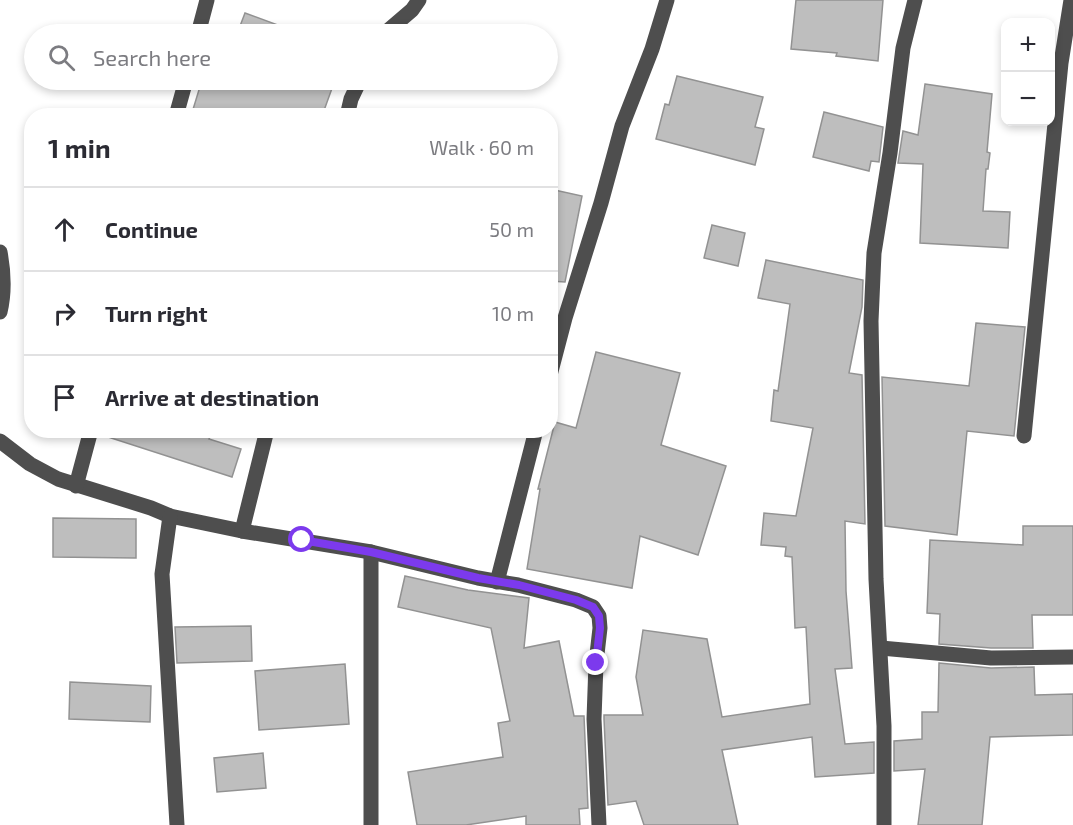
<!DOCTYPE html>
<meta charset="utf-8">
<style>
:root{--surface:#fff;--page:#f2f2f3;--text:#2b2b33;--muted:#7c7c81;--line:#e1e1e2}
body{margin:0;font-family:"Exo 2",sans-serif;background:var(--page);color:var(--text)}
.controls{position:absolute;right:18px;top:18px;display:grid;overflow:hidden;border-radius:12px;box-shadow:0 3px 9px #0003}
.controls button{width:54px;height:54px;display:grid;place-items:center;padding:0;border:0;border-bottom:2px solid var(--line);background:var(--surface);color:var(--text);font:30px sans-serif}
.stop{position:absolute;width:18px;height:18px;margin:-14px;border:4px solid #7c3aed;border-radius:50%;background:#fff}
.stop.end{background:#7c3aed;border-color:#fff;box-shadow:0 2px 6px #0008}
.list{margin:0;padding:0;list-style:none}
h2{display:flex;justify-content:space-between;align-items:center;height:78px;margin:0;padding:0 24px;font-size:26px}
h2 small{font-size:20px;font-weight:400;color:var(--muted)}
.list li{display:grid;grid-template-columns:39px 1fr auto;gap:18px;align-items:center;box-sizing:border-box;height:84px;padding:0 24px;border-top:2px solid var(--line)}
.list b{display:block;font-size:22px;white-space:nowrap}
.list em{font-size:20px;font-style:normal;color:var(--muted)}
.icon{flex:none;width:33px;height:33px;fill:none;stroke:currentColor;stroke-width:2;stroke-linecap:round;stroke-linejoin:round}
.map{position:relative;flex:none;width:1073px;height:825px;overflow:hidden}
.search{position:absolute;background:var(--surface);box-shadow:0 3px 9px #0003;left:24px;top:24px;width:534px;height:66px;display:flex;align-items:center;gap:15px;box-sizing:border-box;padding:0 21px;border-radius:33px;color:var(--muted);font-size:22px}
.panel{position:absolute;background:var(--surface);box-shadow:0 3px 9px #0003;left:24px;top:108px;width:534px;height:330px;border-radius:24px}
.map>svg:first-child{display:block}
.building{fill:#bebebe;stroke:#929292;stroke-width:1.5}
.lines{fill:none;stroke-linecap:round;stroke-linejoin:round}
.minor{stroke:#4e4e4e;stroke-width:15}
.route{stroke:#7c3aed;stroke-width:8}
</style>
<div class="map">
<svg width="1073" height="825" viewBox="0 0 1073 825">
<rect width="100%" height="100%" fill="#fff"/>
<g class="building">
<path d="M 796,0 L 883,0 L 878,61 L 836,56 L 837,53 L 791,49 Z"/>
<path d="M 245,13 L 302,34 L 237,34 Z"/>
<path d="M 677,76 L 763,97 L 755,127 L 764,129 L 755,165 L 656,139 L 665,104 L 669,105 Z"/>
<path d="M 202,80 L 335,80 L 322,116 L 191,116 Z"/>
<path d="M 925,84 L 992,94 L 987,152 L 990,153 L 988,169 L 986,169 L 983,211 L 1010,212 L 1008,248 L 920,243 L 923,164 L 898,163 L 903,131 L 918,135 Z"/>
<path d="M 824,112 L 883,127 L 879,162 L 871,161 L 869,171 L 813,157 Z"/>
<path d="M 550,189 L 582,196 L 565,282 L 550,281 Z"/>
<path d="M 712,225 L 745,233 L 738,266 L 704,258 Z"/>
<path d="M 766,260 L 863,280 L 862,307 L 849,373 L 862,375 L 865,524 L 845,521 L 846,591 L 852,668 L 835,669 L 845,744 L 874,742 L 874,773 L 815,777 L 812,737 L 722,750 L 738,825 L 644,825 L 636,801 L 608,805 L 604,719 L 604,715 L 643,715 L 636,677 L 643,630 L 707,639 L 722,717 L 810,704 L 806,627 L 795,628 L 792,557 L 785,556 L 786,547 L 761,545 L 764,513 L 796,516 L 813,428 L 771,421 L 774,390 L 778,391 L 790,304 L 758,298 Z"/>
<path d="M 976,323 L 1025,327 L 1014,436 L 967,431 L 957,535 L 885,526 L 882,377 L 969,386 Z"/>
<path d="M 596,352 L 680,373 L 661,445 L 726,466 L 698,555 L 640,536 L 632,588 L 527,569 L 540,489 L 538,489 L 555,422 L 576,428 Z"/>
<path d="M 109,430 L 212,430 L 209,439 L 241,449 L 232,477 L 108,437 Z"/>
<path d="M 53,518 L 136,519 L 136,558 L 53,557 Z"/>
<path d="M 1023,526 L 1073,526 L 1073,615 L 1032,615 L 1033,648 L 991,648 L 939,644 L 940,614 L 927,613 L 930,540 L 1023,545 Z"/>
<path d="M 405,576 L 468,590 L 529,598 L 524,648 L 559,641 L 574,716 L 584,716 L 588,808 L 579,809 L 580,825 L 526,825 L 526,816 L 466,825 L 417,825 L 408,772 L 503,757 L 498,723 L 510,721 L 491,628 L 398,607 Z"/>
<path d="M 251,626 L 252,661 L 177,663 L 175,627 Z"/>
<path d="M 939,663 L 991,668 L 1034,667 L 1035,695 L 1073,694 L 1073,735 L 990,737 L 982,825 L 918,825 L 925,769 L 894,771 L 894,741 L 922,739 L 922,712 L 938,712 Z"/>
<path d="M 345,664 L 349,724 L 259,730 L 255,671 Z"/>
<path d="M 70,682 L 151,686 L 150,722 L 69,719 Z"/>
<path d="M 263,753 L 266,788 L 217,792 L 214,758 Z"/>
</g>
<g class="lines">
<g class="minor">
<path d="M 198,34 L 207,0"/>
<path d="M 384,34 L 412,10 L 419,0"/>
<path d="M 176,116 L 186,80"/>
<path d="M 347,116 L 351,99 L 360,80"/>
<path d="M 0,252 C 4,273 5,291 0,312"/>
<path d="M 550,375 L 565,318 L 601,203 L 622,126 L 652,49 L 667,0"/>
<path d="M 1024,436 L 1061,63 L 1071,0"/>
<path d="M 0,441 L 30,464 L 58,479 L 151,508 L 170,516 L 242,531 L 371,552 L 478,578 L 518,585 L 576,600 L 593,607 L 599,616 L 600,628 L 596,663 L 594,719 L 599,825"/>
<path d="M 76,486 L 91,430"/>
<path d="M 170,516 L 162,574 L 177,825"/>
<path d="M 242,531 L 267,430"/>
<path d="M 371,552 L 371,825"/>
<path d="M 497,582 L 536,430"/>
<path d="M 881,648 L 991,658 L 1073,657"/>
<path d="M 884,825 L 884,726 L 876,579 L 871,321 L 874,253 L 890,153 L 903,48 L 915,0"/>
</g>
</g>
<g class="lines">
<path class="route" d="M 302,540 L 371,552 L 478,578 L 519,585 L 576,600 L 593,607 L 599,616 L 600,628 L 596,663"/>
</g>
</svg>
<div class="controls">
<button>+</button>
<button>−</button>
</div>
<div class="stop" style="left:302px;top:540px"></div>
<div class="stop end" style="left:596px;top:663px"></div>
<div class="search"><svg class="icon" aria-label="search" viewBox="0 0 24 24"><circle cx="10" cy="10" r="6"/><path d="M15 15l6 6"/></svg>Search here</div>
<section class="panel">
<h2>1 min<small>Walk · 60 m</small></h2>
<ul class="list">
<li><svg class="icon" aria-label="ahead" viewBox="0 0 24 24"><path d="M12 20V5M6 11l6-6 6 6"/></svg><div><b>Continue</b></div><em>50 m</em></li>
<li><svg class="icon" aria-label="right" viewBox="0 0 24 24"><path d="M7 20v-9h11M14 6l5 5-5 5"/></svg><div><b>Turn right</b></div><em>10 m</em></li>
<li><svg class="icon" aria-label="arrive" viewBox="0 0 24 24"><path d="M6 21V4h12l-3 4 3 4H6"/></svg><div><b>Arrive at destination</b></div></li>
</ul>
</section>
</div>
